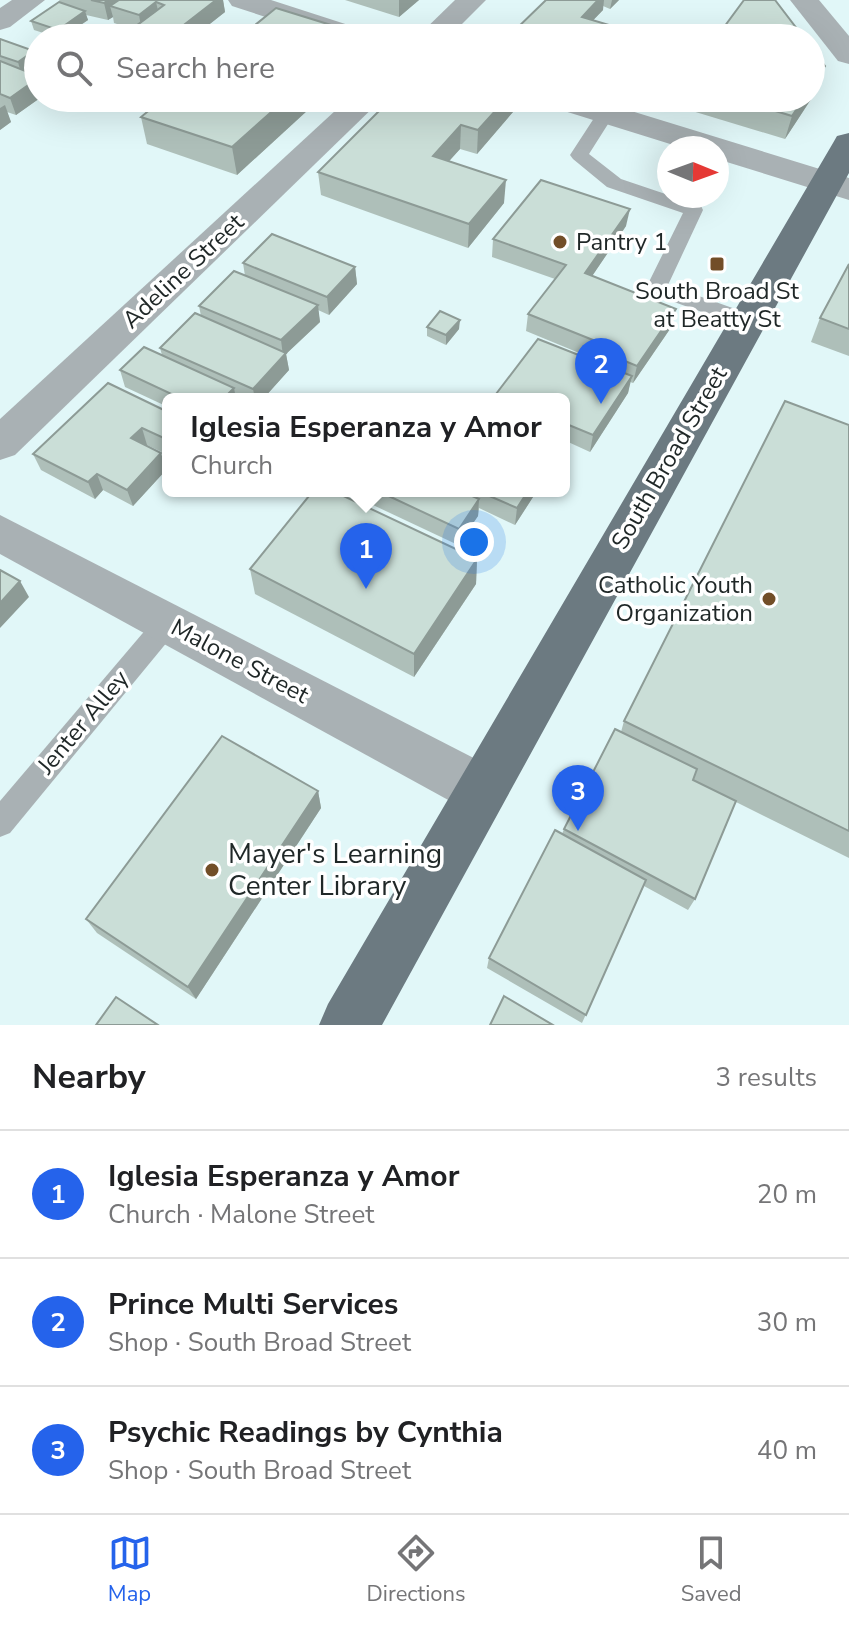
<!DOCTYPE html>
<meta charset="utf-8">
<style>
:root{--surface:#fff;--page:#f6f6f6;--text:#202124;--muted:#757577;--line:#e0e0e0;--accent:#2563eb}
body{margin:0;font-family:"Nunito Sans",sans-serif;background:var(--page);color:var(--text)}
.compass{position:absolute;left:657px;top:136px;width:72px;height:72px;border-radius:50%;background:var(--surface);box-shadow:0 8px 32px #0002;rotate:91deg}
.you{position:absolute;left:474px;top:542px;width:28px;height:28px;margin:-20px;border:6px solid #fff;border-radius:50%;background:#1a73e8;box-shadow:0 0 0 12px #1a73e833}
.badge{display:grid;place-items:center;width:52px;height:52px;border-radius:50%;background:var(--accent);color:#fff;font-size:26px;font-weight:700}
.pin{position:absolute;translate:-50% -66px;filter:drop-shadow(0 2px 4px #0008)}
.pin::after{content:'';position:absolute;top:42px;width:28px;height:24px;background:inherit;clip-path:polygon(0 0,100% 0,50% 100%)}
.popup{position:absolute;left:162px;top:393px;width:408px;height:104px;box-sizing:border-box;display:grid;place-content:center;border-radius:12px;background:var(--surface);filter:drop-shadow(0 2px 6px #0005);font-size:26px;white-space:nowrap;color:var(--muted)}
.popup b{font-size:30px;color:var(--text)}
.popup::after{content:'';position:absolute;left:50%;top:100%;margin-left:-16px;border:16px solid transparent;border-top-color:var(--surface)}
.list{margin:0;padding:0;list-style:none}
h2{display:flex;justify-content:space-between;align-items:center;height:104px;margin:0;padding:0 32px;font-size:34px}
h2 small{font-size:26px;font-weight:400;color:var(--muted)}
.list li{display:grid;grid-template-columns:52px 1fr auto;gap:24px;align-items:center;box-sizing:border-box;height:128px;padding:0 32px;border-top:2px solid var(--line)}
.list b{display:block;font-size:30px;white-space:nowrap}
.list p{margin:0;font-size:26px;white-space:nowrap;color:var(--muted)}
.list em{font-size:26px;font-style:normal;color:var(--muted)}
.icon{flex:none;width:44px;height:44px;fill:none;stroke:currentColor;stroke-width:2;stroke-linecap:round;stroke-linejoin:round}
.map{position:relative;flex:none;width:849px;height:1025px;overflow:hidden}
.search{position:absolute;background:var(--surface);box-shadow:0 8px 32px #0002;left:24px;right:24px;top:24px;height:88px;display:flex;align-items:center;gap:20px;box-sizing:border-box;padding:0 28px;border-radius:44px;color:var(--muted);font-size:30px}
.sheet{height:488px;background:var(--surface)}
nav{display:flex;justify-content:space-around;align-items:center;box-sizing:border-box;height:112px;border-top:2px solid var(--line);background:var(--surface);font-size:22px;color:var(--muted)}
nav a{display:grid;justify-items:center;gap:4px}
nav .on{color:var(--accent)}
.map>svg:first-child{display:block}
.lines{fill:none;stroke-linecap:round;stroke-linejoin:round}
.service{fill:#a9b1b4;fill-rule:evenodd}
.minor{fill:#a9b1b4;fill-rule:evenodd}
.tertiary{fill:#a9b1b4;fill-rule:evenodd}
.primary{fill:#6c7a81;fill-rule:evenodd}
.wall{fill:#aebfb9}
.shaded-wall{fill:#8d9b96}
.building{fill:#caded7;stroke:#8d9b96;stroke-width:2}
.poi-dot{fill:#724e28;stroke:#fff;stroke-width:3}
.labels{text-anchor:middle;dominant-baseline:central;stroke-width:7;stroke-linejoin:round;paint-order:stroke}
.poi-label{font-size:24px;fill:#1f2727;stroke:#fff;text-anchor:start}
.street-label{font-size:24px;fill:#1f2727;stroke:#fff}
.near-poi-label{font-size:28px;fill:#1f2727;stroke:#fff;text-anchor:start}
</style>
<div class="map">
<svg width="849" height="1025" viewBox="0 0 849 1025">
<rect width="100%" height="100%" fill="#e1f7f8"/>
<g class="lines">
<g class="service">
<path d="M 606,108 L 615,113 L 589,154 L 621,179 L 701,206 L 703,210 L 668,285 L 755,316 L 758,321 L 755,326 L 741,326 L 649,293 L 646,288 L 683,213 L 607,187 L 573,159 L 570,155 L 600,109 Z"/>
<path d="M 168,611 L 177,614 L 181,622 L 177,630 L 10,833 L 0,837 L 0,801 L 159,614 Z"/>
</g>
<g class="minor">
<path d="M 12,0 L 45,0 L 10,27 L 0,30 L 0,8 Z"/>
<path d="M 228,0 L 271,0 L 370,32 L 375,38 L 330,38 L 232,6 Z"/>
<path d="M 455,0 L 486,0 L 448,38 L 416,38 Z"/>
<path d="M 349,98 L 383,98 L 15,455 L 0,460 L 0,419 Z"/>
<path d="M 540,98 L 589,98 L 849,178 L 849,200 L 717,159 L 717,148 L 683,148 L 545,105 Z"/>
<path d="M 0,515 L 499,771 L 506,789 L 499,807 L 480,814 L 461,807 L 0,554 Z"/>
</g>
<path class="tertiary" d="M 790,0 L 819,0 L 849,36 L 849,64 L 838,61 Z"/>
<path class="primary" d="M 849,133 L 849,173 L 382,1025 L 319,1025 L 328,1004 L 833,143 L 837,136 Z"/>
</g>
<g class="wall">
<path d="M 59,0 L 223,0 L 225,12 L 192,38 L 134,38 L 132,29 L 114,23 L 113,17 L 108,20 L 86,15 L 88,20 L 62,38 L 59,38 L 34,30 L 31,21 L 60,2 Z"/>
<path d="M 345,0 L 419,0 L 399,17 Z"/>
<path d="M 546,0 L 619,0 L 610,9 L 603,6 L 603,10 L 593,20 L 638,38 L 513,38 L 514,31 Z"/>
<path d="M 0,39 L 34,51 L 38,64 L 38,69 L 32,74 L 38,98 L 40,98 L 16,115 L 7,112 L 11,122 L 0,130 Z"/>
<path d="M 825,66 L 817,90 L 785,139 L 679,107 L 680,98 L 811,98 Z"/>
<path d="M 321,98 L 237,175 L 147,144 L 141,117 Z"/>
<path d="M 392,98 L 513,112 L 477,154 L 460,149 L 449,161 L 504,203 L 468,248 L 321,195 L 318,172 Z"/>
<path d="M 626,226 L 592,276 L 672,326 L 633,383 L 630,382 L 628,393 L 590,452 L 566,441 L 564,454 L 564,399 L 496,399 L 496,394 L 601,364 L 601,362 L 526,331 L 528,314 L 555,279 L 492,257 L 493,239 Z"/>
<path d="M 243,263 L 355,267 L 357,284 L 329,315 L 318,310 L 320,322 L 286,354 L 289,370 L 263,399 L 240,399 L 235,397 L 236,399 L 168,399 L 168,407 L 125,387 L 120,370 L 162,355 L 160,348 L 201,316 L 199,306 L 245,276 Z"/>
<path d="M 849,264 L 849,356 L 811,342 L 820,318 Z"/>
<path d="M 427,327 L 459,329 L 446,345 L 427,336 Z"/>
<path d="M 168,412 L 168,455 L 147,445 L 146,446 L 161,453 L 166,470 L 133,506 L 103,490 L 95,499 L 41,470 L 33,454 Z"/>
<path d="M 849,425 L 849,858 L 736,802 L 695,899 L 688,910 L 644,886 L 582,1023 L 487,968 L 489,958 L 562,834 L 564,829 L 621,732 L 624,721 Z"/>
<path d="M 372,491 L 534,491 L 533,497 L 515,525 L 479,508 L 478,516 L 458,545 L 373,505 Z"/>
<path d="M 477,559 L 476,584 L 414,677 L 255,594 L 250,569 Z"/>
<path d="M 318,791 L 321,808 L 196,999 L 97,933 L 86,919 Z"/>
</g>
<g class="shaded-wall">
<path d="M 108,0 L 123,0 L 110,6 L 113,17 L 108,20 L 104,3 Z"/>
<path d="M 216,0 L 223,0 L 225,12 L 192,38 L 167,38 Z"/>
<path d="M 399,0 L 419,0 L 399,17 Z"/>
<path d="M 598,0 L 604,0 L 603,10 L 580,34 L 582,17 Z"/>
<path d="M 612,0 L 619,0 L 610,9 Z"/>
<path d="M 156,2 L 160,19 L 142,32 L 139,15 Z"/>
<path d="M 85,11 L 88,20 L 61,38 L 58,30 Z"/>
<path d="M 34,51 L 38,64 L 38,69 L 23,80 L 18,62 Z"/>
<path d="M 825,66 L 817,90 L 785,139 L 792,116 L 804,98 L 811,98 L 811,87 Z"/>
<path d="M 38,78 L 38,98 L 40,98 L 16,115 L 10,98 Z"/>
<path d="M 287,98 L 321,98 L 237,175 L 232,147 Z"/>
<path d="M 507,98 L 514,98 L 513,112 L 477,154 L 478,130 Z"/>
<path d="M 5,105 L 11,122 L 0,130 L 0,108 Z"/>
<path d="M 461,125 L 460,149 L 433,179 L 433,156 Z"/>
<path d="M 506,180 L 504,203 L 468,248 L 469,224 Z"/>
<path d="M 630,209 L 626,226 L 582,291 L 585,273 Z"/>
<path d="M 355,267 L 357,284 L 329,315 L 327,297 Z"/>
<path d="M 318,305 L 320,322 L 286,354 L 289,370 L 263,399 L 255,399 L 253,389 L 283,356 L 281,340 Z"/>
<path d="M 676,309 L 672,326 L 633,383 L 637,366 Z"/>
<path d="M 460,320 L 459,329 L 446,345 L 446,335 Z"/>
<path d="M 632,376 L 628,393 L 590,452 L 593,435 Z"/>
<path d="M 234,388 L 236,399 L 223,399 Z"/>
<path d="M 142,428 L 147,445 L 136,455 L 131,438 Z"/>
<path d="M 161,453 L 166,470 L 133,506 L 127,490 Z"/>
<path d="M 97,474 L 103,490 L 95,499 L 88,482 Z"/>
<path d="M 528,491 L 534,491 L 533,497 L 515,525 L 517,508 Z"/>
<path d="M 479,499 L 478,516 L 458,545 L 459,529 Z"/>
<path d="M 477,559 L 476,584 L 414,677 L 414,654 Z"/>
<path d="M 20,581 L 29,597 L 0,628 L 0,603 Z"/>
<path d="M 318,791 L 321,808 L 196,999 L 188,987 Z"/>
</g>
<g class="building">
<path d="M 91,0 L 108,0 L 104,3 Z"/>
<path d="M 119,0 L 216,0 L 167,38 L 160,38 L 132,29 L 164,5 L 156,2 L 139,15 L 110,6 Z"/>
<path d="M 546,0 L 598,0 L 582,17 L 636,33 L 638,38 L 537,38 L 514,31 Z"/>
<path d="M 744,0 L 775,0 L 804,38 L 716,38 Z"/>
<path d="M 59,2 L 85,11 L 58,30 L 31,21 Z"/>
<path d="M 276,8 L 360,34 L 355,38 L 239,38 Z"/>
<path d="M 664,28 L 699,38 L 655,38 Z"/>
<path d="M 0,39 L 34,51 L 18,62 L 0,56 Z"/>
<path d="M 811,48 L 825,66 L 811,87 Z"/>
<path d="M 0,61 L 38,76 L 38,78 L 10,98 L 0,94 Z"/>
<path d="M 164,98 L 287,98 L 232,147 L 141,117 Z"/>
<path d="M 392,98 L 507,98 L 478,130 L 461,125 L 433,156 L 506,180 L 469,224 L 318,172 Z"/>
<path d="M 733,98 L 804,98 L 792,116 Z"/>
<path d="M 541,180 L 630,209 L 585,273 L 676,309 L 637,366 L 603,352 L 608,346 L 528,314 L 566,265 L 493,239 Z"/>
<path d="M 272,234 L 355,267 L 327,297 L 243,263 Z"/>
<path d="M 849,264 L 849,329 L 820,318 Z"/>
<path d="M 234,271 L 318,305 L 281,340 L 199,306 Z"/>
<path d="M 440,311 L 460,320 L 446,335 L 427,327 Z"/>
<path d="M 195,313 L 286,353 L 253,389 L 160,348 Z"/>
<path d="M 538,339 L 632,376 L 593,435 L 564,423 L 564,399 L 508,399 L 496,394 Z"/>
<path d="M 144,347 L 234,388 L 223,399 L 182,399 L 120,370 Z"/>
<path d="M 108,383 L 168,412 L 168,440 L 142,428 L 131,438 L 161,453 L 127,490 L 97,474 L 88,482 L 33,454 Z"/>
<path d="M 469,395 L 479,399 L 466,399 Z"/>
<path d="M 785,401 L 849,425 L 849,831 L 624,721 Z"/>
<path d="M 313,491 L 333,491 L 477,559 L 414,654 L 250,569 Z"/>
<path d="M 378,491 L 461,491 L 479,499 L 459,529 Z"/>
<path d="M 478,491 L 528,491 L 517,508 Z"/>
<path d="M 0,570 L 20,581 L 0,603 Z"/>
<path d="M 615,729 L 697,769 L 693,780 L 736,801 L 695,899 L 564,829 Z"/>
<path d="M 222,736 L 318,791 L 188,987 L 86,919 Z"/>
<path d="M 555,830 L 646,880 L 586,1015 L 489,958 Z"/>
<path d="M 504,996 L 553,1025 L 490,1025 Z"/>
<path d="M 116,997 L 158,1025 L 96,1025 Z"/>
</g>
<g class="poi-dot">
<circle cx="560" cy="242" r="8"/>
<rect x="709" y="256" width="16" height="16" rx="4"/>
<circle cx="769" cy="599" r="8"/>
<circle cx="212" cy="870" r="8"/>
</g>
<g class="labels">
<g class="poi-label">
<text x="576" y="242">Pantry 1</text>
<text x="717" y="291" text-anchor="middle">South Broad St<tspan x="717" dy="28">at Beatty St</tspan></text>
<text x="753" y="585" text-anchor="end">Catholic Youth<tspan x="753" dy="28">Organization</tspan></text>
</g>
<g class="street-label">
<text transform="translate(183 271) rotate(-43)">Adeline Street</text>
<text transform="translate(669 458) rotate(-60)">South Broad Street</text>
<text transform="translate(240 661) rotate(28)">Malone Street</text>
<text transform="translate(83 722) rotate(-50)">Jenter Alley</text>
</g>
<g class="near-poi-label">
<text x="228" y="854">Mayer's Learning<tspan x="228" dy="32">Center Library</tspan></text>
</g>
</g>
</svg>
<svg class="compass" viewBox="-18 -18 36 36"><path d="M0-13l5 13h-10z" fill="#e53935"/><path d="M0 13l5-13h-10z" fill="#757577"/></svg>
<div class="you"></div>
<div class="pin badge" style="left:366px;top:589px">1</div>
<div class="popup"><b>Iglesia Esperanza y Amor</b>Church</div>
<div class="pin badge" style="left:601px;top:404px">2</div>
<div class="pin badge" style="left:578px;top:831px">3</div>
<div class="search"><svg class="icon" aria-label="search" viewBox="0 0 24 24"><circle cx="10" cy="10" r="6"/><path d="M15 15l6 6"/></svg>Search here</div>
</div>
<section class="sheet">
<h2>Nearby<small>3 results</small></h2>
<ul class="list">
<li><span class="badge">1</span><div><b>Iglesia Esperanza y Amor</b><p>Church · Malone Street</p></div><em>20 m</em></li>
<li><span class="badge">2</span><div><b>Prince Multi Services</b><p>Shop · South Broad Street</p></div><em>30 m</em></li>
<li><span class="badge">3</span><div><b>Psychic Readings by Cynthia</b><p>Shop · South Broad Street</p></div><em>40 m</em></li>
</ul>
</section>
<nav>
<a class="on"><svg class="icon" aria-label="map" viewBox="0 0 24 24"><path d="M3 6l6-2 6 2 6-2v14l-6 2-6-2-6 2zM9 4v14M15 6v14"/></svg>Map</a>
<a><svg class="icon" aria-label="directions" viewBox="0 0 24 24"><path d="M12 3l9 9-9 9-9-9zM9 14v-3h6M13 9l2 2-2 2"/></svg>Directions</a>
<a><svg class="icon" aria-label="saved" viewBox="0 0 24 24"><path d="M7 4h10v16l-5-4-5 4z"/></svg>Saved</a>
</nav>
